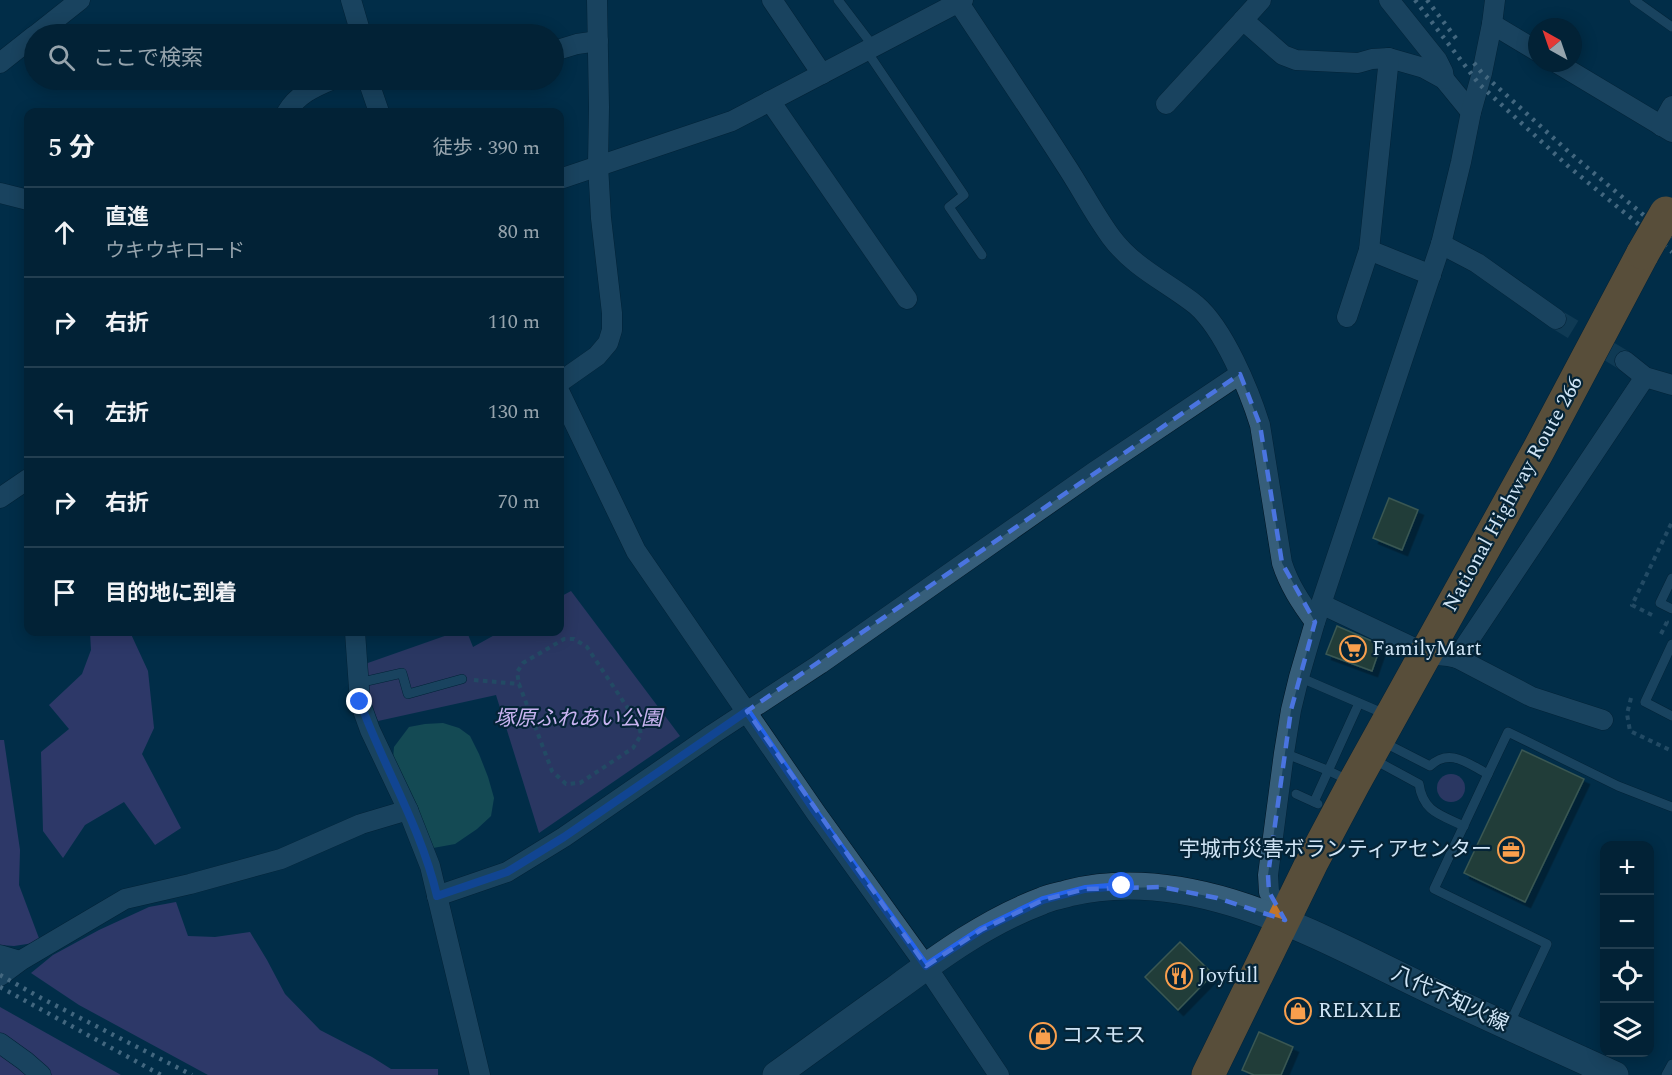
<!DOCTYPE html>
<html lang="ja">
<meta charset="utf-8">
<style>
:root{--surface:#022236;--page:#102f42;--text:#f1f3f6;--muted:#96a4ad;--line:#233f51}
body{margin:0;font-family:Spectral,"Noto Sans JP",serif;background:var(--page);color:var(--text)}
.controls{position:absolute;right:18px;bottom:18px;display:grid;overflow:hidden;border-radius:12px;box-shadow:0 3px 15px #0003}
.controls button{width:54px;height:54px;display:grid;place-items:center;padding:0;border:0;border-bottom:2px solid var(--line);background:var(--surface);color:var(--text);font:30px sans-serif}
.compass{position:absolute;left:1528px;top:18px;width:54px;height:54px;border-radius:50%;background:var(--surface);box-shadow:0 3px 15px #0003;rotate:320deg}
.stop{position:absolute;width:18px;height:18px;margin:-14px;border:4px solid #2563eb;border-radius:50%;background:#fff}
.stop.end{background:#2563eb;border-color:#fff;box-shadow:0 2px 6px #0008}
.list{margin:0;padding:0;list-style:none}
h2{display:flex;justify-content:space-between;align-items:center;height:78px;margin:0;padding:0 24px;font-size:26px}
h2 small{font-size:20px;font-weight:400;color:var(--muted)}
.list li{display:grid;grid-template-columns:39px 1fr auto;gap:18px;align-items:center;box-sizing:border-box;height:90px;padding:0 24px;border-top:2px solid var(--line)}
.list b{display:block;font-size:22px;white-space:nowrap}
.list p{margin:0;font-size:20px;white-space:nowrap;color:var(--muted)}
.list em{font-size:20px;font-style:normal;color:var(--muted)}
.icon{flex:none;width:33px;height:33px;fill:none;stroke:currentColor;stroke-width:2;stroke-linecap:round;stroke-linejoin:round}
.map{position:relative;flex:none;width:1672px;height:1075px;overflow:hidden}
.search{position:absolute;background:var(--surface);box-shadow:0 3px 15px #0003;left:24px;top:24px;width:540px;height:66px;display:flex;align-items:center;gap:15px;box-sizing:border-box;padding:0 21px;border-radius:33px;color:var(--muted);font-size:22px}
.panel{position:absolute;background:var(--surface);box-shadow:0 3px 15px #0003;left:24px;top:108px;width:540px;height:528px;border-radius:12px}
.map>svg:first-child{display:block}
.green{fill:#5c4382}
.forest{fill:#63468e}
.water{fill:#2c6e63}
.building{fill:#475127;stroke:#7e8a5e;stroke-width:1.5;filter:url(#shadow)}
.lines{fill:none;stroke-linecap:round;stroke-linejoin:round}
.street-tunnel{stroke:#214962;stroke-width:20;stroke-dasharray:20 10;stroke-linecap:butt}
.lane-casing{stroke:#021523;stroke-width:10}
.street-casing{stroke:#021523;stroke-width:21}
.secondary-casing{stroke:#021523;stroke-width:28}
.highway-casing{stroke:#021523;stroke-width:34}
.path{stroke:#4a6e85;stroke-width:4;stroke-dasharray:4.5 4.5;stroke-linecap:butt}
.lane{stroke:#365e7a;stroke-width:9}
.street{stroke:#365e7a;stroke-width:20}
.secondary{stroke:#365e7a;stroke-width:27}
.highway{stroke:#c27529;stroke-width:33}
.rail{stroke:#92aec2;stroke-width:4.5;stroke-dasharray:3 6;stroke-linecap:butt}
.highway-bridge-casing{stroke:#021523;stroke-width:34;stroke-linecap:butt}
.highway-bridge{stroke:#c27529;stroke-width:33}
.route{stroke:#2563eb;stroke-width:8}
.marked{fill:none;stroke:#4a74e0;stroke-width:4.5;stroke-dasharray:12 8;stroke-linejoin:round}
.labels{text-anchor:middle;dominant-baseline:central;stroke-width:4.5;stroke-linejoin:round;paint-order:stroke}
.street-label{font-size:21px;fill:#d0e5f6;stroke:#052437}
.poi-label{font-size:21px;fill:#d0e5f6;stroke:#052437;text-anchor:start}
.park-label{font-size:21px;font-style:italic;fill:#c9b4f1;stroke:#052437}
</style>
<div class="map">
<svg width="1672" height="1075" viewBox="0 0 1672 1075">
<defs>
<filter id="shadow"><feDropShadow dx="5.5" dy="5.5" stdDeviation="0" flood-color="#0009"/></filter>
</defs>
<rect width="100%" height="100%" fill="#022e48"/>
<g class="green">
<path d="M 571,591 L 680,736 L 539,833 L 496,695 L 378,721 C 369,703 367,685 365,664 L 456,632 L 467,632 L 473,647 L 500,632 L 560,632 L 560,597 Z"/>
<circle cx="1451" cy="788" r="14"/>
</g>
<g class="forest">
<path d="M 90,632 L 130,632 L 148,671 L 154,728 L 142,754 L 181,828 L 155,845 L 124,802 L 85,825 L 63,858 L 43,831 L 41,752 L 69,729 L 49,705 L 82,674 L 91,650 Z"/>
<path d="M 0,740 L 4,740 L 20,850 L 19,885 L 40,941 L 53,955 L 99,930 L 149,907 L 176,902 L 188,936 L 215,937 L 250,932 L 267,960 L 285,994 L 320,1030 L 372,1057 L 391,1069 L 438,1069 L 438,1075 L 208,1075 L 79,1005 L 31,973 L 53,955 L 40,942 L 14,946 L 0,945 Z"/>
<path d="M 0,1007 L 121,1075 L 0,1075 Z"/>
</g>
<path class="water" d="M 443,723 L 459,728 L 470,736 L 479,754 L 488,777 L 494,798 L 491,816 L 477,829 L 455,844 L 433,848 L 393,759 L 394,747 L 409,727 L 425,724 Z"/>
<g class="building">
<path d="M 1389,498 L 1418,510 L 1402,550 L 1373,538 Z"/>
<path d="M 1337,626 L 1381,645 L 1372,671 L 1326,654 Z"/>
<path d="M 1522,750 L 1584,779 L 1525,902 L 1464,873 Z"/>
<path d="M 1180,942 L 1213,974 L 1178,1010 L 1145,977 Z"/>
<path d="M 1259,1032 L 1293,1047 L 1281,1075 L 1254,1075 L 1242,1070 Z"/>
</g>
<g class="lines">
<path class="street-tunnel" d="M 1556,319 L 1625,361"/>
<defs>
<g id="lane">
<path d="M 838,0 L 873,46"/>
<path d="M 1634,0 L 1672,27"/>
<path d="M 866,50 L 964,195 L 949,207 L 982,255"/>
<path d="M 1672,578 L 1660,603 L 1672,609"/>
<path d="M 1672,644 L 1645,702 L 1672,716"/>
<path d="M 1299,677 L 1385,714"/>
<path d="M 358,683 L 402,673 L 408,694 L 462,679"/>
<path d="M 1383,742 L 1430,766 C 1450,747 1468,764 1488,774 L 1434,889 L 1547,944 L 1509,1025"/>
<path d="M 1284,753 L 1327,770 L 1350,781"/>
<path d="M 1373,759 L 1419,784 C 1423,812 1441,815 1464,826"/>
<path d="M 1488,774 L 1508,732 L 1618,786 L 1672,807"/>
<path d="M 1296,794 L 1318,804"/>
<path d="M 1314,802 L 1359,703"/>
<path d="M 1666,1075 L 1672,1064"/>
</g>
<g id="street">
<path d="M 351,0 L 361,34"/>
<path d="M 772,0 L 822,74"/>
<path d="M 957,0 C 993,55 1030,109 1065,164 C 1081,188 1094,214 1111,237 C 1134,268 1167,282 1196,305 C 1224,329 1249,390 1260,425 L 1282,563 C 1289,585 1301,603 1315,622"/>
<path d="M 1261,0 L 1243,20 L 1283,55 L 1296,60 L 1358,63 L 1372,59 L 1389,58 L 1424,68 L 1444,79 L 1471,112"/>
<path d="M 1389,0 L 1437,60 L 1443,72 L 1444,79"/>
<path d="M 1492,24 L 1537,51"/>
<path d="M 37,34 L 80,0"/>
<path d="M 554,51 L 577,44 L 598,41"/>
<path d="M 0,63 L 34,36"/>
<path d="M 1557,63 L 1672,132"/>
<path d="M 368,80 L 379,112"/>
<path d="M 770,101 L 907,299"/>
<path d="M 1166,104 L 1243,20"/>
<path d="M 287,112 C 297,95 314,87 331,80"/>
<path d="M 1661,126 L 1672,106"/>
<path d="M 560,179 L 732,121 L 963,0"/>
<path d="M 0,193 L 28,200"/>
<path d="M 1441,244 L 1477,263 L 1556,319"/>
<path d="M 1369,250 L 1431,275"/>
<path d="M 1347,317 L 1369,250 L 1389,58"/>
<path d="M 1625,361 L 1645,377 L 1672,385"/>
<path d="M 560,382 L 597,356 L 608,343 L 612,330 L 612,313 L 601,218 L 598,165 L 599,107 L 597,0"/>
<path d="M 560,393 L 636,551 L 816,813 L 926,966 L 999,1075"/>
<path d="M 0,498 L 28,479"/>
<path d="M 1321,604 L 1427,654 L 1448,656 L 1457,658 L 1645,377"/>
<path d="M 355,632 L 360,702 L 370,730 L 408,810 L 430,866 L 480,1075"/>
<path d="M 1457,658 L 1532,697 L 1603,720"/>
<path d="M 437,896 L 507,872 L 564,837 L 713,734 L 820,664 L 1094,472 L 1240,374"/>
<path d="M 1285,920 L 1269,892 L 1268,875 L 1284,753 L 1291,710 L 1299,677 L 1315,622 L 1441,244 L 1461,162 L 1471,112 L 1482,73 L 1492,24 L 1495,0"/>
<path d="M 0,955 L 20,961"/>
<path d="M 0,976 L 20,961 L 125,899 L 190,884 L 281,859 L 361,824 L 408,810"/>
<path d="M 0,1043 L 25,1061 L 41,1075"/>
</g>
<path id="secondary" d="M 776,1075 C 815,1047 854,1018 894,990 C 940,956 988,921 1042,901 C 1050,897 1060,896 1069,893 C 1195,862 1322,939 1432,991 C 1493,1020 1554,1047 1615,1075"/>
<path id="highway" d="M 1208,1075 L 1312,862 L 1354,783 L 1538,451 L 1643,253"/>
</defs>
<use href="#lane" class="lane-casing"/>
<use href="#street" class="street-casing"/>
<use href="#secondary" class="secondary-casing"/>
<use href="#highway" class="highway-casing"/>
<g class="path">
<path d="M 1652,615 L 1632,605 L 1672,522"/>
<path d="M 1661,634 L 1667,622 L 1665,621"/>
<path d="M 474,680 L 519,684 L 552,771 L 566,784 L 580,783 L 633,748 L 641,735 L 639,725 L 587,647 L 574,639 L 564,639 L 523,663 L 517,672 L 519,684"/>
<path d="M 1631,698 L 1627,714 L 1630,731 L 1672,751"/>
</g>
<use href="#lane" class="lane"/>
<use href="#street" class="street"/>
<use href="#secondary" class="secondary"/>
<use href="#highway" class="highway"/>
<g class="rail">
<path d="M 1415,0 L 1479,84 L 1568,166 L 1672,252"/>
<path d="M 1427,0 L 1458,41"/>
<path d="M 1474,63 L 1482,73 L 1570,153 L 1672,239"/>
<path d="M 0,975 L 41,998 L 192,1075"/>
<path d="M 0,987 L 161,1075"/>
</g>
<defs>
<path id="highway-bridge" d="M 1643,253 L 1666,213"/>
</defs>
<use href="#highway-bridge" class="highway-bridge-casing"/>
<use href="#highway-bridge" class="highway-bridge"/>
</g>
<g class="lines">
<path class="route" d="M 360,702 C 384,768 421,827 437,896 L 507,872 L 564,837 L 747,711 L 816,813 L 926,966 L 981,930 L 1043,900 L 1085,889 L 1122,886"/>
</g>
<path d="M0 0H1672V1075H0ZM 1240,374 L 1260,425 L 1282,563 L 1315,622 L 1291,710 L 1268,875 L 1269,892 L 1285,920 L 1217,898 L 1162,887 L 1085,889 L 1043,900 L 981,930 L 926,966 L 747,711 Z" fill="#022e48" fill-opacity=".55" fill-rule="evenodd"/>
<path class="marked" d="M 1240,374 L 1260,425 L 1282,563 L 1315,622 L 1291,710 L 1268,875 L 1269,892 L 1285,920 L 1217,898 L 1162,887 L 1085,889 L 1043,900 L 981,930 L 926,966 L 747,711 Z"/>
<defs>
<symbol id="supermarket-ring" viewBox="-11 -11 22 22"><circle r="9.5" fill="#052437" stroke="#f99f4d" stroke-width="1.5"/><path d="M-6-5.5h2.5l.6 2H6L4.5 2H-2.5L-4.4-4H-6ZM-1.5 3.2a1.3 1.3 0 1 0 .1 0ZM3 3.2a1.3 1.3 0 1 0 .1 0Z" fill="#f99f4d"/></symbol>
<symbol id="office-ring" viewBox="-11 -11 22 22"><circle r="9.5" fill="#052437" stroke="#f99f4d" stroke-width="1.5"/><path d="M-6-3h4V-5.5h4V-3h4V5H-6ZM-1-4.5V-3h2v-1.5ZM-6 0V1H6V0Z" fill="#f99f4d"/></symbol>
<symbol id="restaurant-ring" viewBox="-11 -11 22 22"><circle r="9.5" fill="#052437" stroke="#f99f4d" stroke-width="1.5"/><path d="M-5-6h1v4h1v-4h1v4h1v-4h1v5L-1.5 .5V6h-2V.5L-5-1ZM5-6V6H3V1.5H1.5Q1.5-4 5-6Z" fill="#f99f4d"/></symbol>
<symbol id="shop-ring" viewBox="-11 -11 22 22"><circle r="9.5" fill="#052437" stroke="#f99f4d" stroke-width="1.5"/><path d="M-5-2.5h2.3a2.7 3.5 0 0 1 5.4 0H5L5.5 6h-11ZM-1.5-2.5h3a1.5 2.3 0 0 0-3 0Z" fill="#f99f4d"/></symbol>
</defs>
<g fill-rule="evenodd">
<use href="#supermarket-ring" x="1338" y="634" width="30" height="30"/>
<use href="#office-ring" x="1496" y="835" width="30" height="30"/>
<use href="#restaurant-ring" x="1164" y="961" width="30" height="30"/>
<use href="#shop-ring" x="1283" y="996" width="30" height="30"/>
<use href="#shop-ring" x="1028" y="1021" width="30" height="30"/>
</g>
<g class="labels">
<g class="street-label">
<text transform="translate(1513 494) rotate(-61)">National Highway Route 266</text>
<text transform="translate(1450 999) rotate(25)">八代不知火線</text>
</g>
<g class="poi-label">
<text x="1372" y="649">FamilyMart</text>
<text x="1492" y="850" text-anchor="end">宇城市災害ボランティアセンター</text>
<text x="1198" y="976">Joyfull</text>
<text x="1318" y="1011">RELXLE</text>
<text x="1062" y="1036">コスモス</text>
</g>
<g class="park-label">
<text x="578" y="719">塚原ふれあい公園</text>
</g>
</g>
</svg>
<div class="controls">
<button>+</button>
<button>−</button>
<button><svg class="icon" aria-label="locate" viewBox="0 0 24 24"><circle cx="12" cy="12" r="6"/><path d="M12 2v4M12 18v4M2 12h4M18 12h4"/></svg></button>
<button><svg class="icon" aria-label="layers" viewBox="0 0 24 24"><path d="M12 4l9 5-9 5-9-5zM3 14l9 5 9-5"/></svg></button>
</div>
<svg class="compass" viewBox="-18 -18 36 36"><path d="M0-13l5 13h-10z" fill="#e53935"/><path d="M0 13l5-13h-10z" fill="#96a4ad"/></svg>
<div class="stop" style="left:1122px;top:886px"></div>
<div class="stop end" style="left:360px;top:702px"></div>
<div class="search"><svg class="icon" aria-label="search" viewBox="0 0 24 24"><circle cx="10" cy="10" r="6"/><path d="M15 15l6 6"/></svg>ここで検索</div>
<section class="panel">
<h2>5 分<small>徒歩 · 390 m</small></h2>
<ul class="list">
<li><svg class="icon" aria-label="ahead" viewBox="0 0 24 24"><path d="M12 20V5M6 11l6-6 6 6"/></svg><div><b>直進</b><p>ウキウキロード</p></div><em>80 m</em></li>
<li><svg class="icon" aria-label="right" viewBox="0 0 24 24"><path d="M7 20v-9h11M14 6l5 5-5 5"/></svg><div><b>右折</b></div><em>110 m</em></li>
<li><svg class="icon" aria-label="left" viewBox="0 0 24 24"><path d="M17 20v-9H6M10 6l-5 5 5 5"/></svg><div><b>左折</b></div><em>130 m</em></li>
<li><svg class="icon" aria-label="right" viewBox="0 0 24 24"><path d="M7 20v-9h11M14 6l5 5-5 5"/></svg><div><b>右折</b></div><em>70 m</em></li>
<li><svg class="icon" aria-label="arrive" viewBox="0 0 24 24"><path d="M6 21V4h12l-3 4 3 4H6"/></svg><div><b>目的地に到着</b></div></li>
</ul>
</section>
</div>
